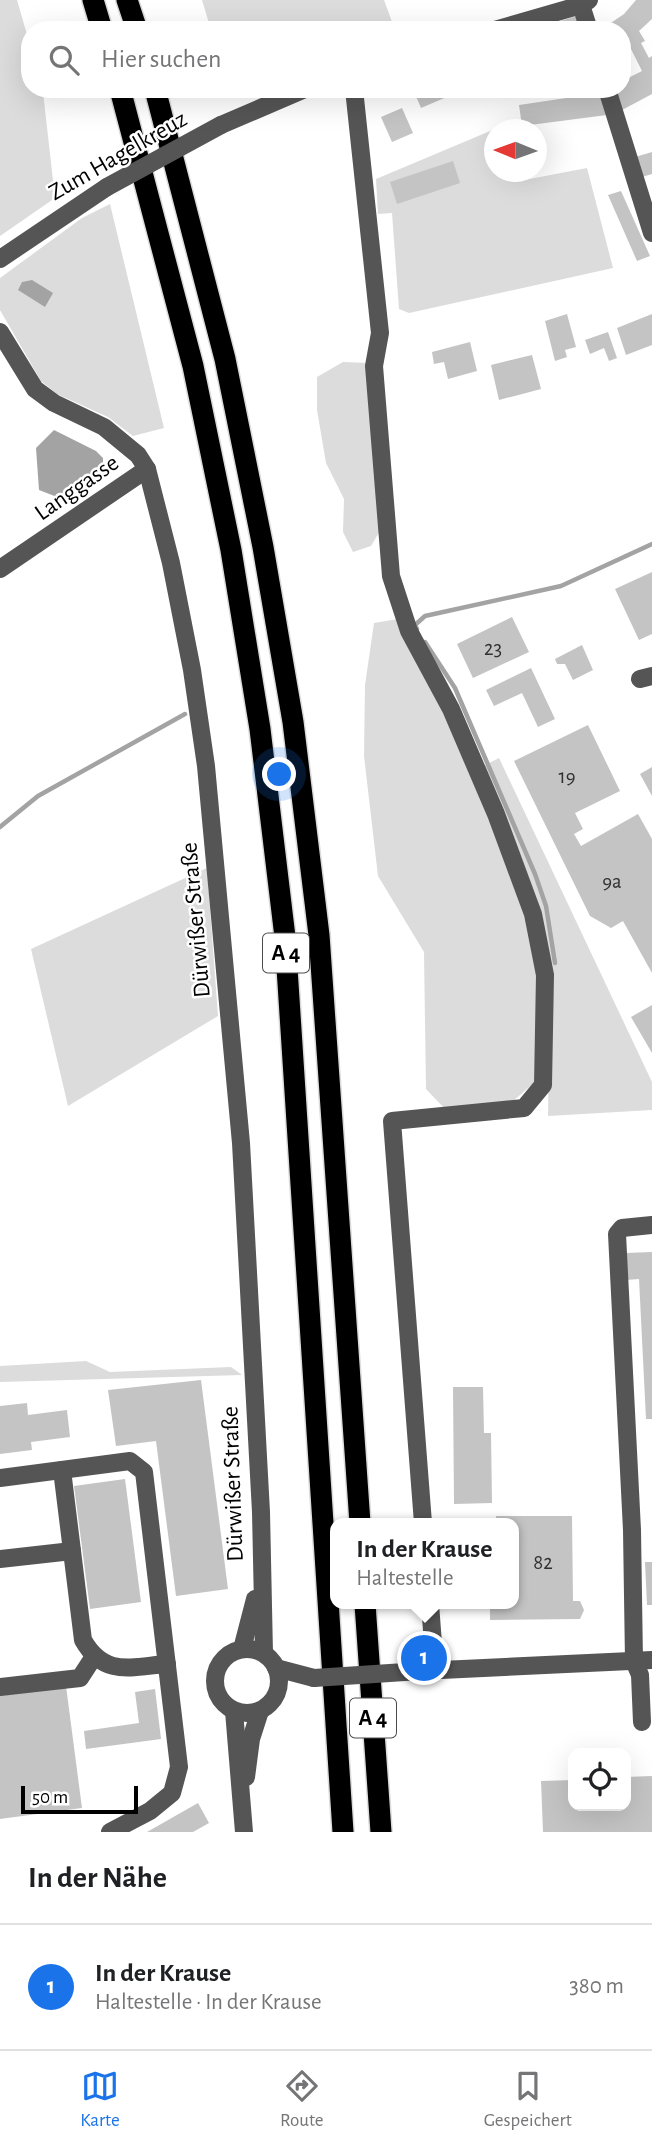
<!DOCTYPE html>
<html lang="de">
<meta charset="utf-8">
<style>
:root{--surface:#fff;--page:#f2f2f2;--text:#202124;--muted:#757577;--line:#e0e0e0;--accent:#1a73e8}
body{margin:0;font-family:"Alegreya Sans",sans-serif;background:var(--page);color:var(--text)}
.controls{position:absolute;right:21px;bottom:21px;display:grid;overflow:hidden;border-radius:14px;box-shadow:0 7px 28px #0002}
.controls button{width:63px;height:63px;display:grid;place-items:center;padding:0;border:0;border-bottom:2px solid var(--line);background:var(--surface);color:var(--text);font:35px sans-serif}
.compass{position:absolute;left:484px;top:119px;width:63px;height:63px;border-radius:50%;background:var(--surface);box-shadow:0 7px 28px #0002;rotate:271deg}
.scale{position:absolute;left:21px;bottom:18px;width:117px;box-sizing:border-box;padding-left:7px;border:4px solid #000;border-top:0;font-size:19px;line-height:24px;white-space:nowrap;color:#000;-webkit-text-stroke:5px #fff;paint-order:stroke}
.you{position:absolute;left:280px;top:775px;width:24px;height:24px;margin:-18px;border:5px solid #fff;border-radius:50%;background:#1a73e8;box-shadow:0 0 0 10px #1a73e833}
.badge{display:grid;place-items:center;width:46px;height:46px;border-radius:50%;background:var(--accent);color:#fff;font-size:23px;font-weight:700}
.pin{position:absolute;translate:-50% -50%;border:4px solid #fff;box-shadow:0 2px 7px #0006}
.popup{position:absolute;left:330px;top:1518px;width:189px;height:91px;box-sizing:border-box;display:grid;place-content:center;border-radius:14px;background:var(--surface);filter:drop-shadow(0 2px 5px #0005);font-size:23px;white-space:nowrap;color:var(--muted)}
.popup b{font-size:26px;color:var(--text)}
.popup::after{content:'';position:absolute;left:50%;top:100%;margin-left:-14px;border:14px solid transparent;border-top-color:var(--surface)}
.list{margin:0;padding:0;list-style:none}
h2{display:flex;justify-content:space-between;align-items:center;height:91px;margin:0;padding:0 28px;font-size:30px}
h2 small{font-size:23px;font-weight:400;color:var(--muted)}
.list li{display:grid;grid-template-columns:46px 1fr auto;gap:21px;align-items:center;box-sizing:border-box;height:126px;padding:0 28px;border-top:2px solid var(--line)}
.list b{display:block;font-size:26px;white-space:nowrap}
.list p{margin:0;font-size:23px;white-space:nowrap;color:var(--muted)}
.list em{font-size:23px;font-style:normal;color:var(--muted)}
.icon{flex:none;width:38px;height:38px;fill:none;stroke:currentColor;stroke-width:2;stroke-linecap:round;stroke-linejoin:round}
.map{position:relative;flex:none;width:652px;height:1832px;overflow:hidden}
.search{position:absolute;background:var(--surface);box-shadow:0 7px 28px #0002;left:21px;right:21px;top:21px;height:77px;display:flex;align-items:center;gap:18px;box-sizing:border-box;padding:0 24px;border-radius:28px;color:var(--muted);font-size:26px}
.sheet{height:217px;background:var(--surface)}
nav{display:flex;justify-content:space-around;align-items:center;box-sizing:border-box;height:98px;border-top:2px solid var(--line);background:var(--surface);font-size:19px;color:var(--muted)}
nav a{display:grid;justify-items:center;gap:4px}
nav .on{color:var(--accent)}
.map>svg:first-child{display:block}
.green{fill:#dcdcdc}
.water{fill:#a3a3a3}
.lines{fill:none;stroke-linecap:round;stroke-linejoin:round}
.stream{stroke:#a3a3a3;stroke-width:4.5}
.building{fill:#c4c4c4}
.highway-casing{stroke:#dbdbdb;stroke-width:24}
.minor{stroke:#555;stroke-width:18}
.highway{stroke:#000;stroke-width:21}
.minor-bridge{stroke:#555;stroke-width:18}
.labels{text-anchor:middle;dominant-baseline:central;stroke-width:5;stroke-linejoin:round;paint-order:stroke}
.number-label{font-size:21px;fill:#313131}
.shield{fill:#fff;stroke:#4c4c4c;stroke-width:2}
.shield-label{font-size:23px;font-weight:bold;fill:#000}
.street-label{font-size:24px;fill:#000;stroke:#fff}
</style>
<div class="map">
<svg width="652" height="1832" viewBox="0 0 652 1832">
<rect width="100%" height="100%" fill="#fff"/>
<g class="green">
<path d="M 0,0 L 17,0 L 30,45 L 30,89 L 42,89 L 43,92 L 55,198 L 0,236 Z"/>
<path d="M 202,0 L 384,0 L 395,30 L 211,30 Z"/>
<path d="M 502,126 L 503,129 L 494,130 L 494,172 L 516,172 L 519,181 L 587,168 L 613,268 L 409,313 L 399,309 L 392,213 L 378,214 L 376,179 Z"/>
<path d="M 110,204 L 164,428 L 133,436 L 108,417 L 57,394 L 41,381 L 0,310 L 0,278 L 82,218 Z"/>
<path d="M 343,362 L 369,363 L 381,529 L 371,546 L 353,552 L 343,532 L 344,499 L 326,463 L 317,410 L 317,377 Z"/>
<path d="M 398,619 L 447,711 L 527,915 L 540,977 L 535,1082 L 513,1101 L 445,1109 L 426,1089 L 424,952 L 378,876 L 364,756 L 365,685 L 374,623 Z"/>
<path d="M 499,758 L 652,1082 L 652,1110 L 548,1116 L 550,974 L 481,767 Z"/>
<path d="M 207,868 L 218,1016 L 68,1106 L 31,949 Z"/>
<path d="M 86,1361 L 110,1372 L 231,1367 L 242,1375 L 0,1382 L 0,1366 Z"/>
</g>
<g class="water">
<path d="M 32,280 L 53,293 L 45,307 L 18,290 L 22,282 Z"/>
<path d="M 54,430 L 96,451 L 103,458 L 103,466 L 92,482 L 81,480 L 57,497 L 39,490 L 36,448 Z"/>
</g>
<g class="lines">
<g class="stream">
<path d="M 417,629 L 415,625 L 425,616 L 561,586 L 652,544"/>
<path d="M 425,642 L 455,688 L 535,874 L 546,906 L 555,963"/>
<path d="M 0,827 L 38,796 L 185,714"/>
</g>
</g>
<g class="building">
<path d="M 636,0 L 652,0 L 652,19 L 639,31 L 645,41 L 641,43 L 649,58 L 652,56 L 652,94 L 622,110 L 613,89 L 622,89 L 622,81 L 642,71 L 627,41 L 622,43 L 622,30 L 606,30 L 605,27 L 624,14 Z"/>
<path d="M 577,16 L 581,30 L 545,30 L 544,26 Z"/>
<path d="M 413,89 L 446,89 L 449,96 L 421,108 Z"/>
<path d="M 600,93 L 607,115 L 522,126 L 519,105 Z"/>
<path d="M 402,108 L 413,133 L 392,142 L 381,117 Z"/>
<path d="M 652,152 L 652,174 L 642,177 L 635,157 Z"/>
<path d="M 453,161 L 460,183 L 397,204 L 390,182 Z"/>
<path d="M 621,191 L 650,256 L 637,261 L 608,195 Z"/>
<path d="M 567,314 L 576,347 L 565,350 L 567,357 L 555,361 L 545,321 Z"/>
<path d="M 652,314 L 652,345 L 626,355 L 617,328 Z"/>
<path d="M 608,332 L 617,358 L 609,361 L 604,348 L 590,354 L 585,340 Z"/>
<path d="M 470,342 L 477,371 L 448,379 L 444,362 L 434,364 L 432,352 Z"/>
<path d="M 532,355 L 541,389 L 499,400 L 491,365 Z"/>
<path d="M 652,572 L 652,634 L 639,640 L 615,589 Z"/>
<path d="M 512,617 L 529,652 L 473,678 L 457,644 Z"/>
<path d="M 582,645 L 593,670 L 573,680 L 565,664 L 557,664 L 555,659 Z"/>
<path d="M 531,668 L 555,719 L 538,727 L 522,693 L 494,706 L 486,690 Z"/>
<path d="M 588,725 L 620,791 L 575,813 L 583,829 L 574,834 L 581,846 L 638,814 L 652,839 L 652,973 L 623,921 L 611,928 L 590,916 L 514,761 Z"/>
<path d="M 652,767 L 652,796 L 640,774 Z"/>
<path d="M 652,1005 L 652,1053 L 631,1017 Z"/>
<path d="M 652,1252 L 652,1419 L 646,1419 L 639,1279 L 626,1280 L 625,1253 Z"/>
<path d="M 201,1380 L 228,1589 L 176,1596 L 156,1441 L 116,1446 L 108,1390 Z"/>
<path d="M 453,1387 L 483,1387 L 484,1433 L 491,1433 L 492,1503 L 454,1504 Z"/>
<path d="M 27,1403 L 28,1415 L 67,1410 L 70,1437 L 31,1442 L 32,1450 L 0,1454 L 0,1406 Z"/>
<path d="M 125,1479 L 141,1602 L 90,1609 L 74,1486 Z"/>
<path d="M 496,1516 L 572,1516 L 573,1601 L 580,1601 L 584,1610 L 580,1619 L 490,1620 L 490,1604 L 513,1604 L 513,1523 L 496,1523 Z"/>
<path d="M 645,1562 L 652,1562 L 652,1605 L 647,1605 Z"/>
<path d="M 66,1686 L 82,1808 L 0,1819 L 0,1695 Z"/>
<path d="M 155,1689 L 161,1739 L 86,1749 L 84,1731 L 139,1723 L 135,1692 Z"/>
<path d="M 652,1776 L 652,1832 L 543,1832 L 541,1781 L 573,1780 L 573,1806 L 626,1806 L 626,1777 Z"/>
<path d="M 198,1803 L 209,1823 L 193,1832 L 147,1832 Z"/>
</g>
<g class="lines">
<defs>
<g id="highway">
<path d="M 93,0 L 102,30"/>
<path d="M 127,0 L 137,30"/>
<path d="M 120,89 L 193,366 L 231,550 L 260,729 L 285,937 L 343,1832"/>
<path d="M 155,89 L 225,359 L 263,547 L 293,722 L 319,935 L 360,1523"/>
<path d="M 365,1604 L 381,1832"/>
</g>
</defs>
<use href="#highway" class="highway-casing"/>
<g class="minor">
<path d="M 581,5 L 589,30"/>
<path d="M 495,30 L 581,5 L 589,0"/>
<path d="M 354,89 L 380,333 L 374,366 L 391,576 L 409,631 L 451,709 L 496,814 L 533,914 L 545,975 L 543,1085 L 524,1108 L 392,1121 L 423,1523"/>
<path d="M 607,89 L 652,233"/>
<path d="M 221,125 L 305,89"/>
<path d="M 0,259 L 107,187"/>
<path d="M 0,332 L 35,389 L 54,403 L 104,427 L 138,455 L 147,469 L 171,563 L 192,670 L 206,766 L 241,1143 L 261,1512 L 264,1653"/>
<path d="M 0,569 L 147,469"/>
<path d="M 640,679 L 652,676"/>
<path d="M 62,1470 L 83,1640 C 104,1677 130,1667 167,1664"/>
<path d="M 0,1478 L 130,1461 L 144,1472 L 179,1767 L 172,1793 L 150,1811 L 110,1832"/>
<path d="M 0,1559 L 72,1551"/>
<path d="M 430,1604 L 435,1670"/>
<circle cx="247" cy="1681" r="32"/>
<path d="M 242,1649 L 255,1599"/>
<path d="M 276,1668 L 314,1678"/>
<path d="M 420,1671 L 652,1660"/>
<path d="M 0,1687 L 80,1678 L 93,1658"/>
<path d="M 234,1711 L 244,1832"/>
<path d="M 642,1722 L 640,1675 L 634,1661 L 632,1530 L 617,1234 L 622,1228 L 652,1225"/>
<path d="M 246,1777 L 251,1739 L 260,1711"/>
</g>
<use href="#highway" class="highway"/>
<g class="minor-bridge">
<path d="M 107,187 L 221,125"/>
<path d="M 314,1678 L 420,1671"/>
</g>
</g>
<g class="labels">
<g class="number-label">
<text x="493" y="648">23</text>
<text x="567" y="776">19</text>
<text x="612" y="881">9a</text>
<text x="543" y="1562">82</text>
</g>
<g class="shield">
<rect x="263" y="933.5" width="46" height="39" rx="5"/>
<rect x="350" y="1698.5" width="46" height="39" rx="5"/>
</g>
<g class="shield-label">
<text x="286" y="953">A 4</text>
<text x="373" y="1718">A 4</text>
</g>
<g class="street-label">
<text transform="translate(118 156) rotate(-30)">Zum Hagelkreuz</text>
<text transform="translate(77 488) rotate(-35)">Langgasse</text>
<text transform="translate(196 920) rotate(-95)">Dürwißer Straße</text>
<text transform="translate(233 1484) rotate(-92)">Dürwißer Straße</text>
</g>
</g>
</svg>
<div class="controls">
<button><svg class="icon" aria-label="locate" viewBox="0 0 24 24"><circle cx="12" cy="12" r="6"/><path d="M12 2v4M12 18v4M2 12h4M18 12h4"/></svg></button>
</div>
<svg class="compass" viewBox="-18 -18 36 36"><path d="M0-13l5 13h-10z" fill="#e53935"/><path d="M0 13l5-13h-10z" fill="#757577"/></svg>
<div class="scale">50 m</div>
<div class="you"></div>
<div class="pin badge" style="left:424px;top:1658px">1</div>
<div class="popup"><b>In der Krause</b>Haltestelle</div>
<div class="search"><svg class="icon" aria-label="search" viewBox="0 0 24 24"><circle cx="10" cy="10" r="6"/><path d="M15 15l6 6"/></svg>Hier suchen</div>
</div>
<section class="sheet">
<h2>In der Nähe<small></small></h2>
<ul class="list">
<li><span class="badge">1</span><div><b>In der Krause</b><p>Haltestelle · In der Krause</p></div><em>380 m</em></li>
</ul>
</section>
<nav>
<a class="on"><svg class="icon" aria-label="map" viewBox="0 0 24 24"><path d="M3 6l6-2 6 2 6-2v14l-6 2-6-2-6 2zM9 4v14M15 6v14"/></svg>Karte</a>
<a><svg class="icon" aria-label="directions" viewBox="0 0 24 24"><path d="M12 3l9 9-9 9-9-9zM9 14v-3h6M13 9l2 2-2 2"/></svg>Route</a>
<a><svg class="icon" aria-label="saved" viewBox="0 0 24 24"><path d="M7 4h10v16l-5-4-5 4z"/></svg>Gespeichert</a>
</nav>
